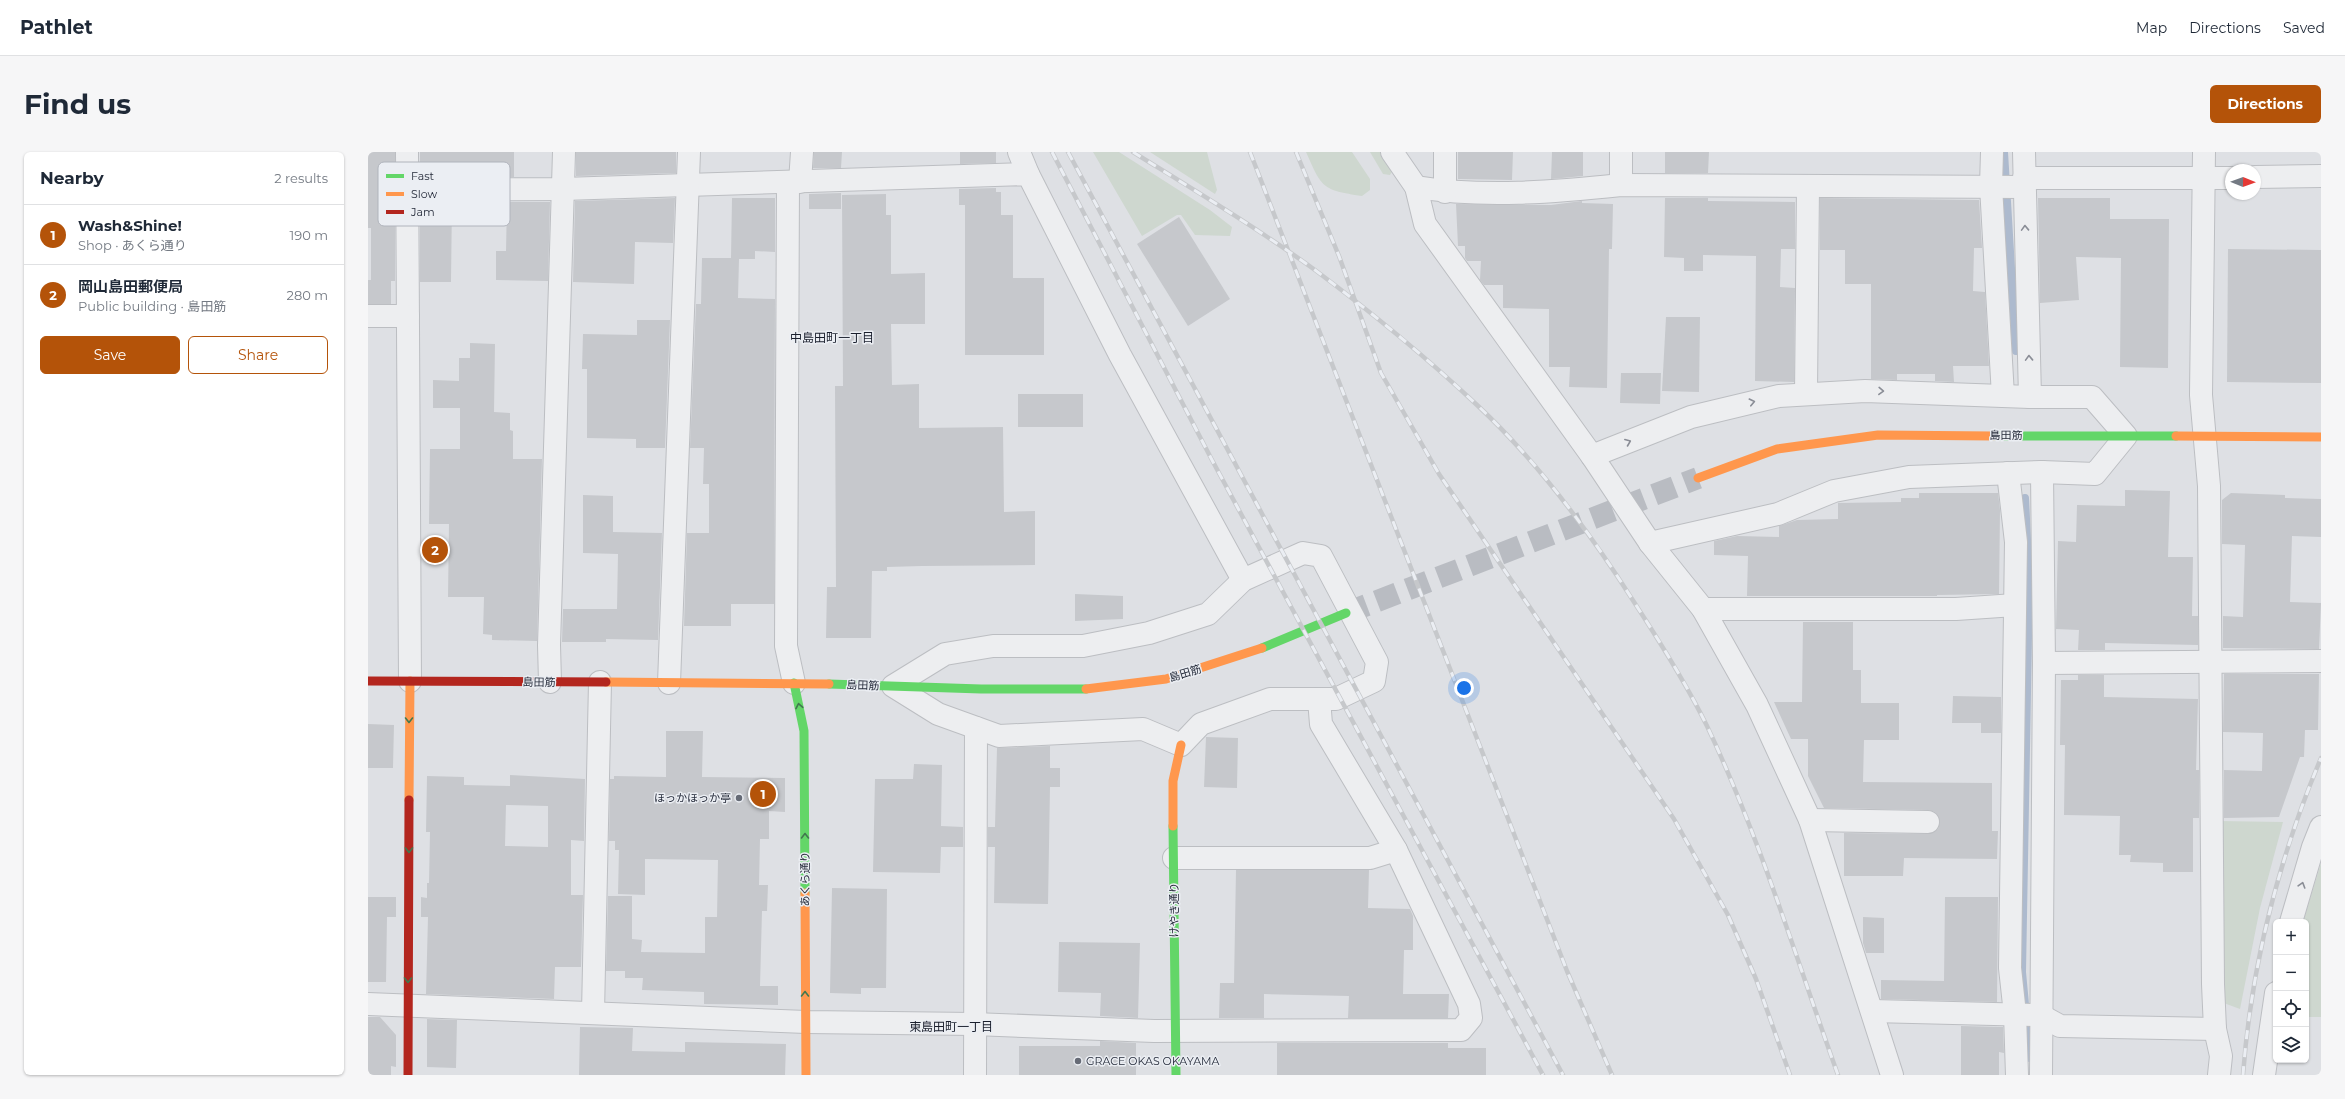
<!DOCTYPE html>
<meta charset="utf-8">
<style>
:root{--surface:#fff;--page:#f6f6f7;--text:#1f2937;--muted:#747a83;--line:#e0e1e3;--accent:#b45309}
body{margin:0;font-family:Montserrat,"Noto Sans JP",sans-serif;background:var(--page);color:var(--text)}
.controls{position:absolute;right:12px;bottom:12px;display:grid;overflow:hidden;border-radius:6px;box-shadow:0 1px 3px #0004}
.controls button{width:36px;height:36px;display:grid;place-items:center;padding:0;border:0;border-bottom:1px solid var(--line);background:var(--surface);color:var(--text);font:20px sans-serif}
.compass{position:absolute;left:1857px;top:12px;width:36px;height:36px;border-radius:50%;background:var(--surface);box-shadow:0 1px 3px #0004;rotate:91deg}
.you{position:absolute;left:1096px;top:536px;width:14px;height:14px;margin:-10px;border:3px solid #fff;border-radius:50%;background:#1a73e8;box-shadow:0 0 0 6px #1a73e833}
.badge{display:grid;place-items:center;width:26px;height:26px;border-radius:50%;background:var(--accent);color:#fff;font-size:13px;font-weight:700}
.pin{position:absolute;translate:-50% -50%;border:2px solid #fff;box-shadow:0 1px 4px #0006}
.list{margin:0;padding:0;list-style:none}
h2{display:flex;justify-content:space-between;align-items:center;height:52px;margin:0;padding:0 16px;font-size:17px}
h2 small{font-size:13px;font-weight:400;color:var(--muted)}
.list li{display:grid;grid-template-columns:26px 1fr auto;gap:12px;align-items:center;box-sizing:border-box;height:60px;padding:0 16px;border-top:1px solid var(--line)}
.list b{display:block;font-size:15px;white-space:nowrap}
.list p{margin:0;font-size:13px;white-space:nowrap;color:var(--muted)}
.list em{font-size:13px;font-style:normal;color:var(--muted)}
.actions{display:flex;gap:8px;padding:12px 16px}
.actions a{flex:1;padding:9px 0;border:1px solid var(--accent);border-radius:6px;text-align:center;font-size:14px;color:var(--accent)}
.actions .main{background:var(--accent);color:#fff}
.icon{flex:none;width:22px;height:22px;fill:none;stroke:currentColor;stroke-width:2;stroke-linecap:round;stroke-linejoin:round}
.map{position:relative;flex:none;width:1953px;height:923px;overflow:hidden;border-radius:6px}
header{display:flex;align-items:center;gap:24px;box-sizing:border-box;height:56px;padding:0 20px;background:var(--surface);border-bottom:1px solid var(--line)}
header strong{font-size:19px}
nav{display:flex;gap:22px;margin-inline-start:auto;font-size:14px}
.intro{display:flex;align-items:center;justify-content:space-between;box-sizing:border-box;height:96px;padding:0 24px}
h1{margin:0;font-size:28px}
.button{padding:10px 18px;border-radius:6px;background:var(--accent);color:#fff;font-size:14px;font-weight:700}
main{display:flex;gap:24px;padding:0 24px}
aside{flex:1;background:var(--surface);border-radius:6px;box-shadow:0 1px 3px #0004}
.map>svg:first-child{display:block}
.green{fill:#ced7cf}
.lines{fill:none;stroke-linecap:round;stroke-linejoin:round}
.stream{stroke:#adbace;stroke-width:8}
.building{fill:#c6c8cc;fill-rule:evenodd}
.secondary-tunnel{stroke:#b9bcc2;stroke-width:22;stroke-dasharray:22 11;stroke-linecap:butt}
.street-casing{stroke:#bcbec2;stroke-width:24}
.street{stroke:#edeef0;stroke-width:22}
.fast{stroke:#63d668;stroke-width:9}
.slow{stroke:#ff974d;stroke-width:9}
.jam{stroke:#b3261e;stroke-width:9}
.rail-casing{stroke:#c6c8cb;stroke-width:4.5}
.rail{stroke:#ebeef3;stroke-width:3;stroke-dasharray:9;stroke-linecap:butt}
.oneway{stroke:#8a8d96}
.oneway2{stroke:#41784f}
.poi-dot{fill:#666b76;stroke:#ebeef3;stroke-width:1.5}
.labels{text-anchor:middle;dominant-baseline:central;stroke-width:3;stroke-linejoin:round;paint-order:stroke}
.street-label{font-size:11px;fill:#262c3b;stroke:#ebeef3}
.poi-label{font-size:11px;fill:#262c3b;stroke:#ebeef3;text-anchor:end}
.neighbourhood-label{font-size:12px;fill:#191e2c;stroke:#ebeef3}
.key{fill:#ebeef3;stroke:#b0b4bc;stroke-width:1}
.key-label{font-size:11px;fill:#262c3b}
</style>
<header>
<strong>Pathlet</strong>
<nav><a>Map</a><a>Directions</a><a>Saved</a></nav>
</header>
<div class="intro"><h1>Find us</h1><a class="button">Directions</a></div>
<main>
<aside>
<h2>Nearby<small>2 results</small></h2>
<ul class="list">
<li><span class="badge">1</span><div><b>Wash&amp;Shine!</b><p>Shop · あくら通り</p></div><em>190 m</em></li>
<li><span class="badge">2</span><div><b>岡山島田郵便局</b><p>Public building · 島田筋</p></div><em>280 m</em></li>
</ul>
<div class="actions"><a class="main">Save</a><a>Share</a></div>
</aside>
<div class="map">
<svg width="1953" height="923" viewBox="0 0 1953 923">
<rect width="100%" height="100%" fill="#dee0e4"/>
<g class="green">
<path d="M 725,0 L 751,0 L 842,58 L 864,75 L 862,84 L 827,83 L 813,63 L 809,63 L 774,84 Z"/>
<path d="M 782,0 L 839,0 L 849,38 L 847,42 Z"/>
<path d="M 938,0 L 984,0 L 1002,27 L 1002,38 L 994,44 C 954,38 954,36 938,0 Z"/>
<path d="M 1002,0 L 1014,0 L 1025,18 L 1022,23 L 1015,22 Z"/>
<path d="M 1851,669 L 1915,670 L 1892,756 L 1872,857 L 1853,850 Z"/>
<path d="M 1953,711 L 1953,865 L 1938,865 L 1938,770 L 1935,770 Z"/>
</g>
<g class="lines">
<g class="stream">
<path d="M 1636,0 L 1648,199"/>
<path d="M 1657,346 L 1661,429 L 1654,820 L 1662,906"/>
</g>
</g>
<g class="building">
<path d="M 0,0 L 27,0 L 27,129 L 23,129 L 23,152 L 0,152 L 0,128 L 3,128 L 3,76 L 0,76 Z"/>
<rect x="52" y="0" width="94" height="25"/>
<path d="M 208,0 L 308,0 L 308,21 L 208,24 Z"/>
<path d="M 446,0 L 474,0 L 473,16 L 445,16 Z"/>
<path d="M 592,0 L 628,0 L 628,11 L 592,12 Z"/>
<path d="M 1090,0 L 1145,0 L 1144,28 L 1090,27 Z"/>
<path d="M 1184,0 L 1215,0 L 1215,24 L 1183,27 Z"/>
<path d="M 1297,0 L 1341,0 L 1340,21 L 1297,21 Z"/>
<path d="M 628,36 L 628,40 L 633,40 L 633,63 L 645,63 L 645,126 L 676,126 L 676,203 L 597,203 L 597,53 L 591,53 L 591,37 Z"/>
<path d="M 473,41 L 473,57 L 441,57 L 441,42 Z"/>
<path d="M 518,42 L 518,63 L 523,63 L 523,122 L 557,121 L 557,172 L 523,172 L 524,233 L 551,232 L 551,276 L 635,275 L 636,360 L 667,359 L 667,413 L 554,414 L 519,415 L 519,419 L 504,419 L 503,486 L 458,486 L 459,435 L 468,435 L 467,234 L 475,234 L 474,43 Z"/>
<path d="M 307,46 L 305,91 L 267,90 L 266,132 L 205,130 L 207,49 Z"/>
<path d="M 364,46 L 407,46 L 407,100 L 387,99 L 387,107 L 371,107 L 370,146 L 407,147 L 406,452 L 363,452 L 363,474 L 316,474 L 319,381 L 341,381 L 341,332 L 335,332 L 336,296 L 322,296 L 328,152 L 333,152 L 334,106 L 363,106 Z"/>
<path d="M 1297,46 L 1340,46 L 1340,49 L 1427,50 L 1427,97 L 1413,97 L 1412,135 L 1427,136 L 1426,230 L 1387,229 L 1388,104 L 1335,103 L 1335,119 L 1316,119 L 1316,106 L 1296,105 Z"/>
<path d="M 1452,46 L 1611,48 L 1614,96 L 1606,96 L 1605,139 L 1617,140 L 1621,214 L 1585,214 L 1586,230 L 1567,229 L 1567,222 L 1529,222 L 1529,228 L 1503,227 L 1503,132 L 1477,132 L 1477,98 L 1452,98 Z"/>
<path d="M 1670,46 L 1742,46 L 1742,67 L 1801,67 L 1800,216 L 1752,215 L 1753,106 L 1708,105 L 1711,148 L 1672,151 Z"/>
<path d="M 1214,49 L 1214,51 L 1245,52 L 1244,97 L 1241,97 L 1239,236 L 1201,235 L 1202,215 L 1181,215 L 1181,157 L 1135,156 L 1135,133 L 1116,133 L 1112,128 L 1113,109 L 1099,109 L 1097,106 L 1097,94 L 1090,94 L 1088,52 L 1183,53 Z"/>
<path d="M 52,50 L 84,50 L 83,130 L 52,130 Z"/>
<path d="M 139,50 L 182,50 L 180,129 L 128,128 L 128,99 L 138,99 Z"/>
<path d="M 811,65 L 862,147 L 820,174 L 769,92 Z"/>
<path d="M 1860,97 L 1953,98 L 1953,231 L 1859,230 Z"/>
<path d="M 1298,165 L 1332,165 L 1331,240 L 1294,239 Z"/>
<path d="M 269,168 L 302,168 L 297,296 L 268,296 L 268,287 L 219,286 L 219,217 L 214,217 L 215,182 L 269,183 Z"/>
<path d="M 102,191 L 127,192 L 126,260 L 142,261 L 142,278 L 145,279 L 145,307 L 174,307 L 169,489 L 124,488 L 124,483 L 115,482 L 116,445 L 80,445 L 81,372 L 61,372 L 62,297 L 92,297 L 92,256 L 65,256 L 65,228 L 91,229 L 91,206 L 102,206 Z"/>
<path d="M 1253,221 L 1293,221 L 1292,252 L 1252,251 Z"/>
<rect x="650" y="242" width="65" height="33"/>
<path d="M 1757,338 L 1802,339 L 1800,405 L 1825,405 L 1824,464 L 1830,464 L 1830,493 L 1737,491 L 1737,498 L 1710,498 L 1711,478 L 1688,477 L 1690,389 L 1708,390 L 1709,353 L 1757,354 Z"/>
<path d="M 1551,341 L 1630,341 L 1632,358 L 1631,442 L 1569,443 L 1569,444 L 1379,444 L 1380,404 L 1346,403 L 1346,389 L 1369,384 L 1411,385 L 1411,374 L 1429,368 L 1470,367 L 1470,351 L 1533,350 L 1533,346 L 1551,346 Z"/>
<path d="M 1863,341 L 1917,343 L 1917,346 L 1953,347 L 1953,385 L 1924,384 L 1922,450 L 1953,451 L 1951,497 L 1855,496 L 1855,464 L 1875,465 L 1877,393 L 1854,392 L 1854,348 Z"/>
<path d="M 215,343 L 245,344 L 245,380 L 294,381 L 290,488 L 238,487 L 238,490 L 194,490 L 195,457 L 249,457 L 250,402 L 215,401 Z"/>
<path d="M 707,442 L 755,444 L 755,467 L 707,469 Z"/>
<path d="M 1435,470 L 1485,470 L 1485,518 L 1493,518 L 1493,551 L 1531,551 L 1531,588 L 1496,588 L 1495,630 L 1624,631 L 1624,679 L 1630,679 L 1629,707 L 1536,706 L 1535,724 L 1476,724 L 1476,681 L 1560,682 L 1570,677 L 1572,670 L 1567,660 L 1560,658 L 1456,656 L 1440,624 L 1440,587 L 1423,587 L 1406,550 L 1434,550 Z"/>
<path d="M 1856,522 L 1951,522 L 1950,578 L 1937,578 L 1936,605 L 1932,605 L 1911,665 L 1856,666 L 1856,618 L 1894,619 L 1895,581 L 1855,580 Z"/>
<path d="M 1710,523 L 1736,523 L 1736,545 L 1830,547 L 1828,618 L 1831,618 L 1831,666 L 1825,666 L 1825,720 L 1795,720 L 1795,711 L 1762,710 L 1763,703 L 1751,703 L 1752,664 L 1696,663 L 1697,593 L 1692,593 L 1693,528 L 1710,528 Z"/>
<path d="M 1585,544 L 1633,545 L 1633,581 L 1613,581 L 1613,571 L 1584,571 Z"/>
<path d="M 0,572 L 26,573 L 25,616 L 0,616 Z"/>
<path d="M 298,579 L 335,579 L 334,625 L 417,626 L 417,660 L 401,659 L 401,687 L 392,687 L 391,733 L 400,733 L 399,759 L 394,759 L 392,834 L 410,834 L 410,853 L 336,852 L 336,840 L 274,838 L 275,826 L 257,826 L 257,819 L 238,819 L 240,744 L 264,744 L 264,787 L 274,788 L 273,800 L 337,801 L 337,765 L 349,765 L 350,708 L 277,707 L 277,743 L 250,742 L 251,698 L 247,698 L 247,689 L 241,689 L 242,627 L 246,627 L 246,624 L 298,625 Z"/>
<path d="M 838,585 L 870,586 L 869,636 L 836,635 Z"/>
<path d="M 682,594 L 682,616 L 692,616 L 692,635 L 682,635 L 680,752 L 626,751 L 627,695 L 620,695 L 620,675 L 627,675 L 629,596 Z"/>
<path d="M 546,612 L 574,613 L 573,674 L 595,675 L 595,695 L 573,695 L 572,721 L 505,720 L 507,627 L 545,627 Z"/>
<path d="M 142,623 L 217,627 L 216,689 L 203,688 L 203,743 L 215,743 L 213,815 L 187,815 L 186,847 L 58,842 L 60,765 L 53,765 L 53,745 L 59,746 L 59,731 L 61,731 L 62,680 L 58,680 L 59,624 L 96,625 L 96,633 L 142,634 ZM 138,653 L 180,654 L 180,695 L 137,694 Z"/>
<path d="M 868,718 L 1001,718 L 1000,756 L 1042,757 L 1045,764 L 1045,798 L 1036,798 L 1035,842 L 1081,842 L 1080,866 L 980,866 L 981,844 L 896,842 L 896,866 L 851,866 L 852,831 L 866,831 Z"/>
<path d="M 464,736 L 519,737 L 518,836 L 493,836 L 493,842 L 462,841 Z"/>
<path d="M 0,745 L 28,745 L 28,765 L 19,765 L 18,830 L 0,830 Z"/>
<path d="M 1577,745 L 1630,745 L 1629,850 L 1513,847 L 1513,828 L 1576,829 Z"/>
<path d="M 1495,765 L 1516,766 L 1516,801 L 1498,801 L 1495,791 Z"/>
<path d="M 691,790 L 772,791 L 770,866 L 732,864 L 733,841 L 690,840 Z"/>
<path d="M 0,865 L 12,865 L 28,883 L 28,915 L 23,914 L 23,923 L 0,923 Z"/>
<path d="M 59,867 L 89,868 L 88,916 L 59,915 Z"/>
<path d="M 1593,874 L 1635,875 L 1636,901 L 1631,900 L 1631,923 L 1593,923 Z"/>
<path d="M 212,875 L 265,876 L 264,899 L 317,900 L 317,890 L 418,892 L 417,923 L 211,923 Z"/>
<path d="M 732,889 L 768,891 L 768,923 L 651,923 L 651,894 L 732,894 Z"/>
<path d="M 909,891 L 1080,891 L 1080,896 L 1118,896 L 1118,923 L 909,923 Z"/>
</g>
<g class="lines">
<path class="secondary-tunnel" d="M 978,461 L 1330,326"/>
<defs>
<g id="street">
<path d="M 39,0 L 42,529"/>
<path d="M 651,0 L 660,22"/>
<path d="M 1024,0 L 1048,35 L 1057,72 L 1224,304 L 1282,391 L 1335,457 L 1389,553 L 1442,668 L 1524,923"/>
<path d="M 1253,0 L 1253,33"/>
<path d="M 1624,0 L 1623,34 L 1635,244"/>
<path d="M 1656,0 L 1662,245"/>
<path d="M 1836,0 L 1833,243 L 1841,334 L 1845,832 L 1847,877 L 1853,904 L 1851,923"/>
<path d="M 1887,25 L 1953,24"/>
<path d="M 1656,26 L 1863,26"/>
<path d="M 432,30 L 434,0"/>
<path d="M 420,31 L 418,494 L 426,531"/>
<path d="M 1048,35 C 1115,46 1186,40 1253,33 L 1656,35"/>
<path d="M 38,38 L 195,37 L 660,22 L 752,203 L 875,428"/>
<path d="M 1077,40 L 1077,0"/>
<path d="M 0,164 L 40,164"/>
<path d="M 1438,242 L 1440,34"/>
<path d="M 1224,304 L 1323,265 L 1411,244 L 1497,239 L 1662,245 L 1724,245 L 1758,284 L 1727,322 L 1674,320 L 1541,325 L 1466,339 L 1410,362 L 1282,391"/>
<path d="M 1640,321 L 1648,390 L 1642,816 L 1647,862 L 1649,923"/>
<path d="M 935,401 L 953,404 L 1009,510 L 1006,529 L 968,547 L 902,547 L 833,572 L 813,593 L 775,577 L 631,584 L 570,562 L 525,534 L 577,502 L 625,494 L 715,494 L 781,481 L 840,462 L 875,428 Z"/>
<path d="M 1335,457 L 1588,457 L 1647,453"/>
<path d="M 1676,511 L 1953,509"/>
<path d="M 182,530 L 181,493 L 196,0"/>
<path d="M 301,531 L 321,0"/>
<path d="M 1442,668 L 1560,670"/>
<path d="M 806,706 L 1002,706 L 1028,698"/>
<path d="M 1923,770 L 1945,695 L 1953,675"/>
<path d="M 0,852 L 438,870 L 606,872 L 786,879 L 1093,878 L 1103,866 L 1101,852 L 1028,698 L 953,572 L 951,547"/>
<path d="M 1504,859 L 1667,863 L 1672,863 L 1692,874 L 1847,877"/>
<path d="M 225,861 L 232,530"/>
<path d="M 607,923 L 608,576"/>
<path d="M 1673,923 L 1676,511 L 1674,320"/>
<path d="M 1896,923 L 1908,841"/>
</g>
</defs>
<use href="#street" class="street-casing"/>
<use href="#street" class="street"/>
<g class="fast">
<path d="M 1626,284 L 1808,284"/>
<path d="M 894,496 L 978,461"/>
<path d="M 426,531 L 436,579 L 437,741"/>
<path d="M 461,532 L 613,537 L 718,537"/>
<path d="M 805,674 L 808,923"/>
</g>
<g class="slow">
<path d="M 1808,284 L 1953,285"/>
<path d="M 1330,326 L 1409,297 L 1510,283 L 1626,284"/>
<path d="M 238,530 L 461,532"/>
<path d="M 718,537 L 798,527 L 894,496"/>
<path d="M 41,648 L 42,529"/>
<path d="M 805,674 L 805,629 L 813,593"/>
<path d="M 437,741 L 438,923"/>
</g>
<g class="jam">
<path d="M 0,529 L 238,530"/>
<path d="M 40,923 L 41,648"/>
</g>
<defs>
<g id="rail">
<path d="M 684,0 L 844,308 L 1175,923"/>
<path d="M 700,0 L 1195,923"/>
<path d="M 765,0 C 826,38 889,76 947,118 C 1003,160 1058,205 1109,253 C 1170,310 1221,379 1266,450 C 1292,490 1318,531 1339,574 C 1392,686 1428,806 1470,923"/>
<path d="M 882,0 L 1199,819 L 1244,923"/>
<path d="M 928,0 L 971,104 L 1013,221 L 1071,322 L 1306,667 L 1360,763 L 1388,827 L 1422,923"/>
<path d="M 1875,923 C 1883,815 1911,706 1953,606"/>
</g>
</defs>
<use href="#rail" class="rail-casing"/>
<use href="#rail" class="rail"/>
</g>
<defs><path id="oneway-chevron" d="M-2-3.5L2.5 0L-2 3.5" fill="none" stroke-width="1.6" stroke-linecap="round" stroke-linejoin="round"/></defs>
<g class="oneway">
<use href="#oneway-chevron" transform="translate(1657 76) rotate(-92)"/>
<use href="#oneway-chevron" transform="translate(1661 206) rotate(-92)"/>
<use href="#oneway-chevron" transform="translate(1513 239) rotate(2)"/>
<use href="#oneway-chevron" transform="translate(1384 250) rotate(-13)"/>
<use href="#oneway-chevron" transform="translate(1260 290) rotate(-22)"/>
<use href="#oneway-chevron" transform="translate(1934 733) rotate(-73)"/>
</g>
<g class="oneway2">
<use href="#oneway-chevron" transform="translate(431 554) rotate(-101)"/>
<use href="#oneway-chevron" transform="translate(41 568) rotate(90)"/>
<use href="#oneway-chevron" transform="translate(437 684) rotate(-90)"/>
<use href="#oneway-chevron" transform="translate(41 698) rotate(90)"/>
<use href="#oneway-chevron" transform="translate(40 828) rotate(90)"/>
<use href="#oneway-chevron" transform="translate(437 842) rotate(-90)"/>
</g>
<g class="poi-dot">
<circle cx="371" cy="646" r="4"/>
<circle cx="710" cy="909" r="4"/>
</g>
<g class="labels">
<g class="street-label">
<text x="1638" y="283">島田筋</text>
<text transform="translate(817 521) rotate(-17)">島田筋</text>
<text transform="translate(171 530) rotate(1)">島田筋</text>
<text transform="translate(495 533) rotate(2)">島田筋</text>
<text transform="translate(437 727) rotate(-90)">あくら通り</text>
<text transform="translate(806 758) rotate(-90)">けやき通り</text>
</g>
<g class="poi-label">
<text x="363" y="646">ほっかほっか亭</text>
<text x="718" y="909" text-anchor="start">GRACE OKAS OKAYAMA</text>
</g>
<g class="neighbourhood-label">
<text x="464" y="185">中島田町一丁目</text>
<text x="583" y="874">東島田町一丁目</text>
</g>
</g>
<rect x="10" y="10" width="132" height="64" rx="6" class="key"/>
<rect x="18" y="22" width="18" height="4" fill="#63d668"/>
<rect x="18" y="40" width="18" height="4" fill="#ff974d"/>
<rect x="18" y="58" width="18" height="4" fill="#b3261e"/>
<g class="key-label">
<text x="43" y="28">Fast</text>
<text x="43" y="46">Slow</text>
<text x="43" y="64">Jam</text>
</g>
</svg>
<div class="controls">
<button>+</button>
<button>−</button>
<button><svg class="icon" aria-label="locate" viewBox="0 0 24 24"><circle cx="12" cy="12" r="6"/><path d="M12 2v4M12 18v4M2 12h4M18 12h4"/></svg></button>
<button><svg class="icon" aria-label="layers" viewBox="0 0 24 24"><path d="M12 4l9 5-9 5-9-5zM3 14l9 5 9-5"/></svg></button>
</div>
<svg class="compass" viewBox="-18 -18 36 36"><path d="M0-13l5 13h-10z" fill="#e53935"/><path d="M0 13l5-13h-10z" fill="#747a83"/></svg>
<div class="you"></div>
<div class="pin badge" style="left:395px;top:642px">1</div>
<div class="pin badge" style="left:67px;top:398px">2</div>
</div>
</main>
